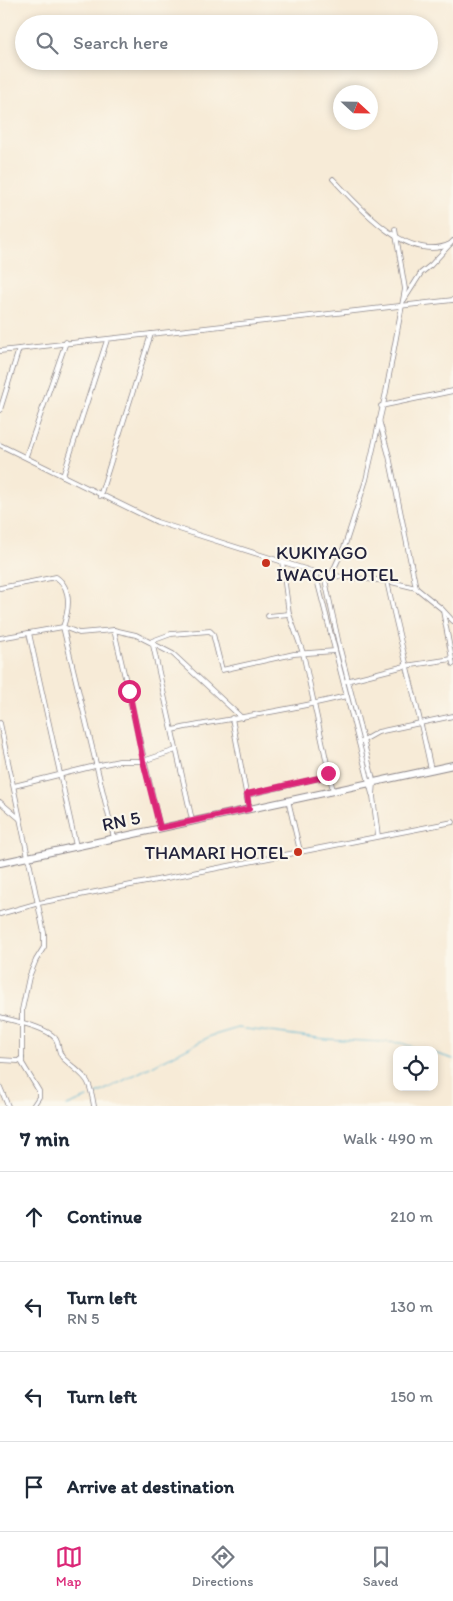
<!DOCTYPE html>
<meta charset="utf-8">
<style>
:root{--surface:#fff;--page:#f2f2f3;--text:#1f2937;--muted:#747a83;--line:#e0e1e3;--accent:#db2777}
body{margin:0;font-family:Itim,sans-serif;background:var(--page);color:var(--text)}
.controls{position:absolute;right:15px;bottom:15px;display:grid;overflow:hidden;border-radius:10px;box-shadow:0 2px 8px #0003}
.controls button{width:45px;height:45px;display:grid;place-items:center;padding:0;border:0;border-bottom:1px solid var(--line);background:var(--surface);color:var(--text);font:25px sans-serif}
.compass{position:absolute;left:333px;top:85px;width:45px;height:45px;border-radius:50%;background:var(--surface);box-shadow:0 2px 8px #0003;rotate:112deg}
.stop{position:absolute;width:15px;height:15px;margin:-11px;border:4px solid #db2777;border-radius:50%;background:#fff}
.stop.end{background:#db2777;border-color:#fff;box-shadow:0 1px 5px #0008}
.list{margin:0;padding:0;list-style:none}
h2{display:flex;justify-content:space-between;align-items:center;height:65px;margin:0;padding:0 20px;font-size:21px}
h2 small{font-size:16px;font-weight:400;color:var(--muted)}
.list li{display:grid;grid-template-columns:32px 1fr auto;gap:15px;align-items:center;box-sizing:border-box;height:90px;padding:0 20px;border-top:1px solid var(--line)}
.list b{display:block;font-size:19px;white-space:nowrap}
.list p{margin:0;font-size:16px;white-space:nowrap;color:var(--muted)}
.list em{font-size:16px;font-style:normal;color:var(--muted)}
.icon{flex:none;width:28px;height:28px;fill:none;stroke:currentColor;stroke-width:2;stroke-linecap:round;stroke-linejoin:round}
.map{position:relative;flex:none;width:453px;height:1106px;overflow:hidden}
.search{position:absolute;background:var(--surface);box-shadow:0 2px 8px #0003;left:15px;right:15px;top:15px;height:55px;display:flex;align-items:center;gap:12px;box-sizing:border-box;padding:0 18px;border-radius:28px;color:var(--muted);font-size:19px}
.sheet{height:425px;background:var(--surface)}
nav{display:flex;justify-content:space-around;align-items:center;box-sizing:border-box;height:70px;border-top:1px solid var(--line);background:var(--surface);font-size:14px;color:var(--muted)}
nav a{display:grid;justify-items:center;gap:2px}
nav .on{color:var(--accent)}
.map>svg:first-child{display:block}
.lines{fill:none;stroke-linecap:round;stroke-linejoin:round}
.stream{stroke:#53b1d1;stroke-width:1}
.street-casing{stroke:#8c8689;stroke-width:5.5}
.primary-casing{stroke:#8c8689;stroke-width:8}
.street{stroke:#fff;stroke-width:4}
.primary{stroke:#fff;stroke-width:6}
.route{stroke:#db2777;stroke-width:6}
.poi-dot{fill:#c8321e;stroke:#fbf7ec;stroke-width:2}
.labels{text-anchor:middle;dominant-baseline:central;stroke-width:4.5;stroke-linejoin:round;paint-order:stroke}
.poi-label{font-size:19px;fill:#22223b;stroke:#fbf7ec;text-anchor:start}
.street-label{font-size:19px;fill:#22223b;stroke:#fbf7ec}
</style>
<div class="map">
<svg width="453" height="1106" viewBox="0 0 453 1106">
<rect width="100%" height="100%" fill="#fbf7ec"/>
<filter id="ink" filterUnits="userSpaceOnUse"><feTurbulence type="fractalNoise" baseFrequency=".02" numOctaves="2"/><feDisplacementMap in="SourceGraphic" scale="10" xChannelSelector="R" yChannelSelector="G"/><feConvolveMatrix kernelMatrix="1 2 1 2 8 2 1 2 1" color-interpolation-filters="sRGB"/></filter>
<filter id="wash" filterUnits="userSpaceOnUse"><feTurbulence type="fractalNoise" baseFrequency=".0096" numOctaves="4" result="noise"/><feDisplacementMap in="SourceGraphic" scale="20" xChannelSelector="R" yChannelSelector="G"/><feGaussianBlur stdDeviation="1.12" result="paint"/><feColorMatrix in="noise" values="0 0 0 0 0 0 0 0 0 0 0 0 0 0 0 0 0 1.4 0 .05"/><feComposite in="paint" operator="in"/></filter>
<g filter="url(#wash)">
<rect width="100%" height="100%" fill="#f7ebd7"/>
<g class="lines">
<g class="stream">
<path d="M 434,1053 L 453,1059"/>
<path d="M 93,1096 L 211,1036 L 238,1028 L 326,1039 L 401,1043 L 422,1050"/>
<path d="M 67,1106 L 87,1098"/>
</g>
</g>
</g>
<g filter="url(#ink)">
<g class="lines">
<defs>
<g id="street">
<path d="M 333,179 C 358,206 408,264 450,244"/>
<path d="M 404,300 L 421,273 L 431,265 L 453,241"/>
<path d="M 0,351 L 453,300"/>
<path d="M 381,406 L 453,391"/>
<path d="M 0,410 L 19,349"/>
<path d="M 379,420 L 389,456 L 416,588"/>
<path d="M 0,445 L 157,522 L 324,575 L 387,581 L 416,588 L 442,609 L 453,621"/>
<path d="M 26,456 L 66,342"/>
<path d="M 63,476 L 107,340"/>
<path d="M 100,496 L 151,334"/>
<path d="M 282,561 L 289,614 L 303,653 L 333,791"/>
<path d="M 315,572 L 372,794"/>
<path d="M 324,575 L 340,649 L 374,783 L 373,796 L 378,836"/>
<path d="M 331,575 L 345,545 L 366,480 L 386,392 L 405,289 L 395,229"/>
<path d="M 387,581 C 400,644 418,706 431,770"/>
<path d="M 0,588 L 56,577 C 73,589 69,610 63,627 L 114,838"/>
<path d="M 443,611 L 453,664"/>
<path d="M 268,616 L 289,614"/>
<path d="M 114,630 L 160,828"/>
<path d="M 29,633 L 76,846"/>
<path d="M 0,638 L 63,627 L 79,633 L 114,630 L 136,635 L 173,654 L 242,718"/>
<path d="M 346,681 L 405,666 L 452,659"/>
<path d="M 232,718 L 249,809"/>
<path d="M 0,723 L 44,933 L 44,947 L 36,960 L 29,977 L 22,1010 L 22,1063 L 39,1091 L 39,1097 L 33,1106"/>
<path d="M 172,730 C 230,718 288,711 346,696"/>
<path d="M 362,741 L 378,732 L 453,716"/>
<path d="M 14,786 L 95,766 L 119,761 L 143,761 L 176,750"/>
<path d="M 247,795 L 319,778 L 328,773"/>
<path d="M 288,800 L 300,851"/>
<path d="M 0,802 L 20,819"/>
<path d="M 192,820 L 152,641 L 171,634 L 210,631 L 213,634 L 222,670 L 294,654 L 335,651"/>
<path d="M 0,914 L 39,903 L 453,822"/>
<path d="M 0,1017 C 14,1021 46,1027 55,1038 C 60,1044 57,1053 64,1059 C 86,1079 89,1075 94,1106"/>
<path d="M 0,1060 L 18,1061 L 22,1058"/>
<path d="M 0,1087 L 8,1106"/>
</g>
<path id="primary" d="M 0,863 L 453,765"/>
</defs>
<use href="#street" class="street-casing"/>
<use href="#primary" class="primary-casing"/>
<use href="#street" class="street"/>
<use href="#primary" class="primary"/>
</g>
</g>
<g class="lines" filter="url(#ink)">
<path class="route" d="M 129,691 L 143,761 L 160,828 L 249,809 L 247,794 L 319,778 L 328,773"/>
</g>
<g class="poi-dot">
<circle cx="266" cy="563" r="5"/>
<circle cx="298" cy="852" r="5"/>
</g>
<g class="labels">
<g class="poi-label">
<text x="276" y="552">KUKIYAGO<tspan x="276" dy="22">IWACU HOTEL</tspan></text>
<text x="288" y="852" text-anchor="end">THAMARI HOTEL</text>
</g>
<g class="street-label">
<text transform="translate(121 821) rotate(-12)">RN 5</text>
</g>
</g>
</svg>
<div class="controls">
<button><svg class="icon" aria-label="locate" viewBox="0 0 24 24"><circle cx="12" cy="12" r="6"/><path d="M12 2v4M12 18v4M2 12h4M18 12h4"/></svg></button>
</div>
<svg class="compass" viewBox="-18 -18 36 36"><path d="M0-13l5 13h-10z" fill="#e53935"/><path d="M0 13l5-13h-10z" fill="#747a83"/></svg>
<div class="stop" style="left:129px;top:691px"></div>
<div class="stop end" style="left:328px;top:773px"></div>
<div class="search"><svg class="icon" aria-label="search" viewBox="0 0 24 24"><circle cx="10" cy="10" r="6"/><path d="M15 15l6 6"/></svg>Search here</div>
</div>
<section class="sheet">
<h2>7 min<small>Walk · 490 m</small></h2>
<ul class="list">
<li><svg class="icon" aria-label="ahead" viewBox="0 0 24 24"><path d="M12 20V5M6 11l6-6 6 6"/></svg><div><b>Continue</b></div><em>210 m</em></li>
<li><svg class="icon" aria-label="left" viewBox="0 0 24 24"><path d="M17 20v-9H6M10 6l-5 5 5 5"/></svg><div><b>Turn left</b><p>RN 5</p></div><em>130 m</em></li>
<li><svg class="icon" aria-label="left" viewBox="0 0 24 24"><path d="M17 20v-9H6M10 6l-5 5 5 5"/></svg><div><b>Turn left</b></div><em>150 m</em></li>
<li><svg class="icon" aria-label="arrive" viewBox="0 0 24 24"><path d="M6 21V4h12l-3 4 3 4H6"/></svg><div><b>Arrive at destination</b></div></li>
</ul>
</section>
<nav>
<a class="on"><svg class="icon" aria-label="map" viewBox="0 0 24 24"><path d="M3 6l6-2 6 2 6-2v14l-6 2-6-2-6 2zM9 4v14M15 6v14"/></svg>Map</a>
<a><svg class="icon" aria-label="directions" viewBox="0 0 24 24"><path d="M12 3l9 9-9 9-9-9zM9 14v-3h6M13 9l2 2-2 2"/></svg>Directions</a>
<a><svg class="icon" aria-label="saved" viewBox="0 0 24 24"><path d="M7 4h10v16l-5-4-5 4z"/></svg>Saved</a>
</nav>
